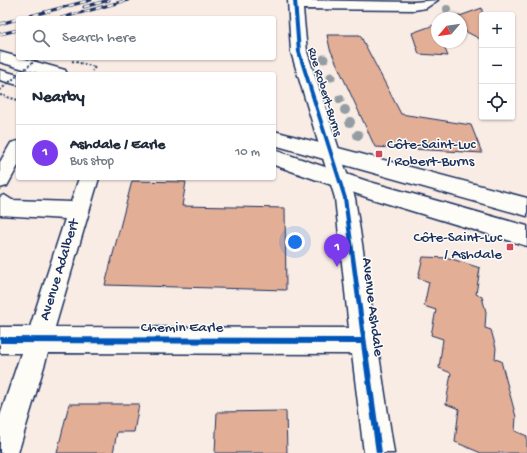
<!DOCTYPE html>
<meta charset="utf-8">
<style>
:root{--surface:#fff;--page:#f2f2f3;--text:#1f2937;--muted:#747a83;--line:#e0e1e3;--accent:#7c3aed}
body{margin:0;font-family:"Gochi Hand",sans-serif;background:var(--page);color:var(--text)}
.controls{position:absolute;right:12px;top:12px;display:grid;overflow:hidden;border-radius:4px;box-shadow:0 1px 3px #0004}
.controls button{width:36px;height:36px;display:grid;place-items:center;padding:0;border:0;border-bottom:1px solid var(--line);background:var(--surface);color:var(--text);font:20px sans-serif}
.compass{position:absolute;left:431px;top:12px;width:36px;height:36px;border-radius:50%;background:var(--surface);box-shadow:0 1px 3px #0004;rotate:241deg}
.you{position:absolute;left:295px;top:242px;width:14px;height:14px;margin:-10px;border:3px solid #fff;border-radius:50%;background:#1a73e8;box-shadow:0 0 0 6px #1a73e833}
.badge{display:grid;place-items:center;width:26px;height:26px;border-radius:50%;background:var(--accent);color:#fff;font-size:13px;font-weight:700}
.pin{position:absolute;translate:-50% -33px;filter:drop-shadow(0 1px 2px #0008)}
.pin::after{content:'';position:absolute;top:21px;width:14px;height:12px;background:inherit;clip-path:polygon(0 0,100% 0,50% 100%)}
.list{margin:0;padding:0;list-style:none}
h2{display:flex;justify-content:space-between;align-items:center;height:52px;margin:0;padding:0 16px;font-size:17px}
h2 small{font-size:13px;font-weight:400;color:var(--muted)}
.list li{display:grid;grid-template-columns:26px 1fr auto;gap:12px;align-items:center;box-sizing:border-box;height:56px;padding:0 16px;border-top:1px solid var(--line)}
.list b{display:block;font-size:15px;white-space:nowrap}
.list p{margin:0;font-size:13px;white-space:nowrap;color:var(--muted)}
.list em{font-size:13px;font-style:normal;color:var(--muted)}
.icon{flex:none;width:22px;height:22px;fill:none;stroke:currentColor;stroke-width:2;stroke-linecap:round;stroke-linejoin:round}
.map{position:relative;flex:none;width:527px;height:453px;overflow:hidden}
.search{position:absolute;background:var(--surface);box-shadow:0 1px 3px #0004;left:16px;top:16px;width:260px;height:44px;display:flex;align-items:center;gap:10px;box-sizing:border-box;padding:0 14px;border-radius:4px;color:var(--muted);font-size:15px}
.panel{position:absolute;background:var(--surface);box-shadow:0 1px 3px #0004;left:16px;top:72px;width:260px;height:108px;border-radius:4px}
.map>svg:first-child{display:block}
.building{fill:#e2ae96;stroke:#1b2f5e}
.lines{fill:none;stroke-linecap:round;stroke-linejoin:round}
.minor-casing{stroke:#1b2f5e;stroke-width:3}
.major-casing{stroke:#1b2f5e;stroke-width:3}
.path{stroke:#1b2f5e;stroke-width:2;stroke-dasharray:2 2;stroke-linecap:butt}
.minor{fill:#fdfcf7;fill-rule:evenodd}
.major{fill:#fdfcf7;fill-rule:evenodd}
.rail-casing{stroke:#1b2f5e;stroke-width:3}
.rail{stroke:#fdfcf7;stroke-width:2;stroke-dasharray:6;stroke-linecap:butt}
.path-bridge{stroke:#1b2f5e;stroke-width:2;stroke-dasharray:2 2;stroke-linecap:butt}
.cycleway-casing{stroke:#fdfcf7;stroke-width:3}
.cycleway{fill:#0057b8;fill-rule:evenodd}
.tree{fill:#959da4}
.poi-dot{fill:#d1495b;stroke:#fdfcf7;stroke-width:1.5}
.labels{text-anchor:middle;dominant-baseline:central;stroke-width:3;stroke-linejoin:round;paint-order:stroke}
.far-street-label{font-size:13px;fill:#1b2f5e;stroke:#fdfcf7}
.poi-label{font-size:15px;fill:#1b2f5e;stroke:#fdfcf7;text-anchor:start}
.street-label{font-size:15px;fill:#1b2f5e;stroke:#fdfcf7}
</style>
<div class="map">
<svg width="527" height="453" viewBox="0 0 527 453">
<rect width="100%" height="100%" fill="#f8ece4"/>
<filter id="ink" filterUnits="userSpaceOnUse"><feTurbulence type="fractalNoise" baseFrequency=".025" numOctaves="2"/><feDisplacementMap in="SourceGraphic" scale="8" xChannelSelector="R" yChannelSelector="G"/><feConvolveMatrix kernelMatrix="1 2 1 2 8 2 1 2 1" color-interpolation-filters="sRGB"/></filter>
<g filter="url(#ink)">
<g class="building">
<path d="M 482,8 L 482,40 L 461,29 L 461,18 L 454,18 Z"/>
<path d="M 434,25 L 437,31 L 437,42 L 442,42 L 448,56 L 419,54 L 412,33 Z"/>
<path d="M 327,35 L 360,35 L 401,114 L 471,125 L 482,153 L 375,147 L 330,49 Z"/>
<path d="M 132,181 L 186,182 L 182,206 L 285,208 L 286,290 L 105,285 Z"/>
<path d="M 423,257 L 449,258 L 480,268 L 476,294 L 482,297 L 486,312 L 485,328 L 491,330 L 496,348 L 495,359 L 501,361 L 516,417 L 515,431 L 527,436 L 527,453 L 481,453 L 455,442 L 459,409 L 446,404 L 451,373 L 439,368 L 443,339 L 431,335 L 436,310 L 424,306 L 429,282 L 418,278 Z"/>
<path d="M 69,404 L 139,404 L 134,432 L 117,432 L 113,453 L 57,453 Z"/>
<path d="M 286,411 L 287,453 L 215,453 L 217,412 Z"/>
</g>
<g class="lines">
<defs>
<g id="minor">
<path d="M 288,0 L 414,2 L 438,0 L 426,8 L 414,10 L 303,9 L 307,52 L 355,198 L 394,453 L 364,453 L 352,354 L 48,353 L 18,453 L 0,453 L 0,416 L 21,353 L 0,353 L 0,327 L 30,327 L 65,219 L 0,215 L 0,197 L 4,195 L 12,200 L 71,202 L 79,178 L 99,178 L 55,327 L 349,328 L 335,198 L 291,52 Z"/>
<path d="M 18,141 L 18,166 L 7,186 L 0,188 L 0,162 L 11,143 Z"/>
</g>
<g id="major">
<path d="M 0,52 L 65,70 L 67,74 L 41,74 L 0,62 Z"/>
<path d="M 0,70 L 18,75 L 18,85 L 0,80 Z"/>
<path d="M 274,131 L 527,198 L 527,216 L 274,145 Z"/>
<path d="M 274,150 L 370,182 L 527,226 L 527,246 L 369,198 L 274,165 Z"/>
</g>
</defs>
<use href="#minor" class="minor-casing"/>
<use href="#major" class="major-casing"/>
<g class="path">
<path d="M 72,61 L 95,67 L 92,71"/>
<path d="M 0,95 L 18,100"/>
</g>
<use href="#minor" class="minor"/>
<use href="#major" class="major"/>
<defs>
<g id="rail">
<path d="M 84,7 L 109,0"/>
<path d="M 22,18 L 91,0"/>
<path d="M 61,18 L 128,0"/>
<path d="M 0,24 L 18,19"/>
<path d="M 0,34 L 18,30"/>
</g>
</defs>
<use href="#rail" class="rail-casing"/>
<use href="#rail" class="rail"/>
<g class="path-bridge">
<path d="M 19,74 L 38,58"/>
<path d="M 0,90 L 18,75"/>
</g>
<defs>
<path id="cycleway" d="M 293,0 L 297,0 L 301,52 L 347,198 L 382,453 L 376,453 L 361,344 L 0,343 L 0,337 L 361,338 L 343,198 L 297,52 Z"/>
</defs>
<use href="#cycleway" class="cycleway-casing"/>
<use href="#cycleway" class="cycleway"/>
</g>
<g class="tree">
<circle cx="447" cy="9" r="4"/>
<circle cx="324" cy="59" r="4.5"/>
<circle cx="331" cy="77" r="4.5"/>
<circle cx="340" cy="99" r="4.5"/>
<circle cx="345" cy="110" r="5"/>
<circle cx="350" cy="122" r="5"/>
<circle cx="358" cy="135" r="5"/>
</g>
</g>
<g class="poi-dot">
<rect x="375" y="150" width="8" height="8" rx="2"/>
<rect x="506" y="243" width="8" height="8" rx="2"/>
</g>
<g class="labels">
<g class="far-street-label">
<text transform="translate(324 92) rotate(73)">Rue Robert-Burns</text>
</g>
<g class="poi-label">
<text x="387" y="145">Côte-Saint-Luc<tspan x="387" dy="17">/ Robert-Burns</tspan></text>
<text x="502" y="238" text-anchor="end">Côte-Saint-Luc<tspan x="502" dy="17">/ Ashdale</tspan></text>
</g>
<g class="street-label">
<text transform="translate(60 270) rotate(-73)">Avenue Adalbert</text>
<text transform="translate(372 307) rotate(83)">Avenue Ashdale</text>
<text x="182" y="328">Chemin Earle</text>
</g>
</g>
</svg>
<div class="controls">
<button>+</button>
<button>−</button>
<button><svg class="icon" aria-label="locate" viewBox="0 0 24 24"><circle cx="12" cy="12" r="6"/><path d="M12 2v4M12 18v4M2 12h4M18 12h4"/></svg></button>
</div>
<svg class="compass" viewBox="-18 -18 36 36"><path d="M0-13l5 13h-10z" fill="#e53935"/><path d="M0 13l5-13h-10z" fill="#747a83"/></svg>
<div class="you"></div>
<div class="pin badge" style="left:337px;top:267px">1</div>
<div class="search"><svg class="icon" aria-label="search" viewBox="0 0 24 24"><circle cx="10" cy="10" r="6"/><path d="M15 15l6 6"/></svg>Search here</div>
<section class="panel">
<h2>Nearby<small></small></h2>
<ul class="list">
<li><span class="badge">1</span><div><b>Ashdale / Earle</b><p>Bus stop</p></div><em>10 m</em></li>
</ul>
</section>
</div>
